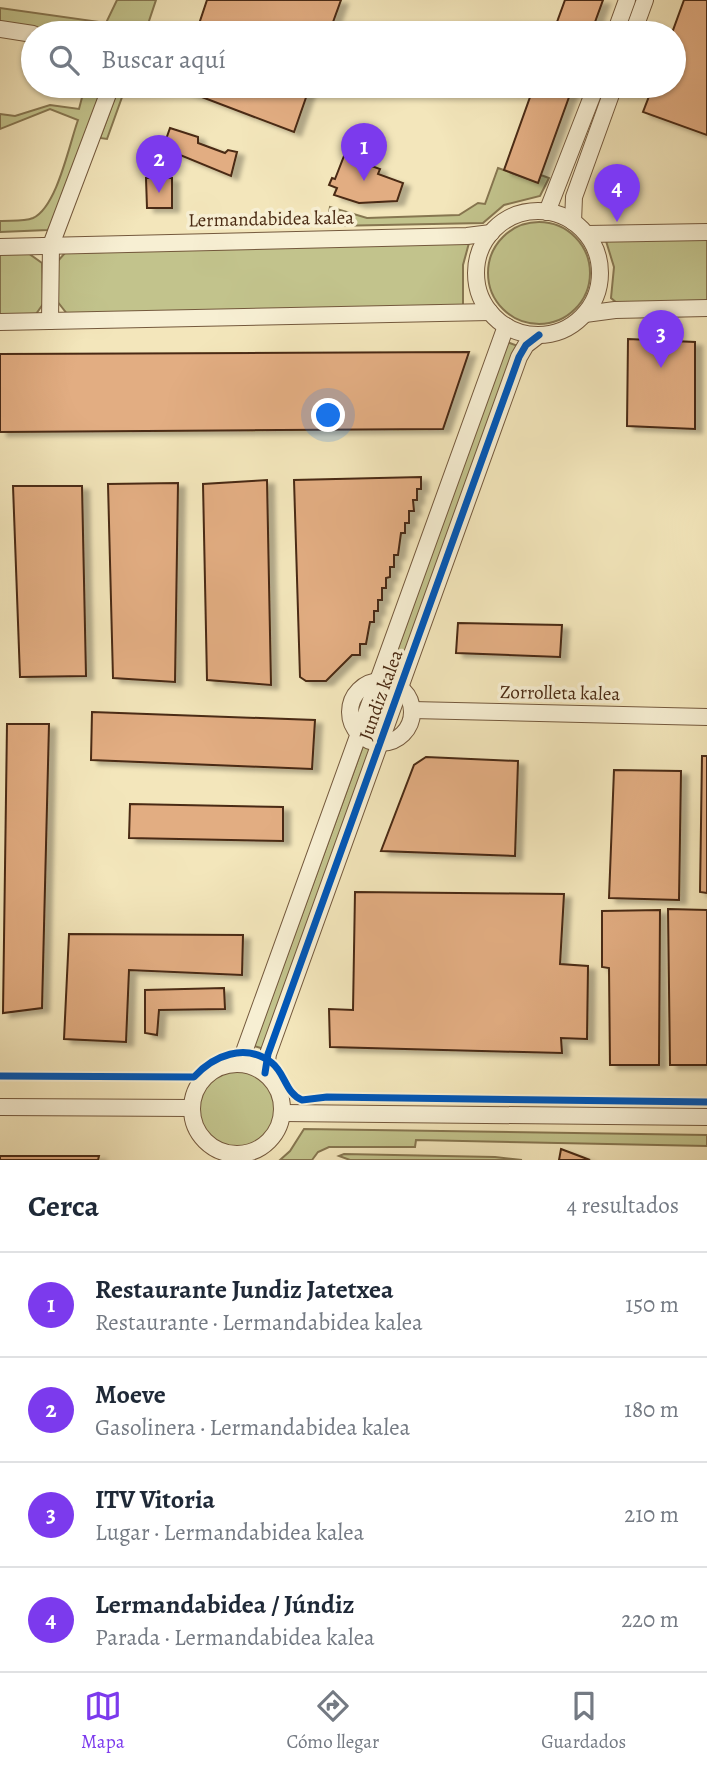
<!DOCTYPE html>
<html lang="es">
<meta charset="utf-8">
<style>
:root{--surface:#fff;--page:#f6f6f7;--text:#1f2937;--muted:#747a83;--line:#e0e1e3;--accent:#7c3aed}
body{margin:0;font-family:Alegreya,serif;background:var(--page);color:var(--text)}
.you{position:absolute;left:329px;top:416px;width:24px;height:24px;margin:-18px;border:5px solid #fff;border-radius:50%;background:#1a73e8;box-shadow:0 0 0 10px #1a73e833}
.badge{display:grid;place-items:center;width:46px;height:46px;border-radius:50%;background:var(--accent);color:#fff;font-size:23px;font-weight:700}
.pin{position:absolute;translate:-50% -58px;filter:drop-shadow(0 2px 4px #0008)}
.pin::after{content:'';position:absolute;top:37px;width:24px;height:21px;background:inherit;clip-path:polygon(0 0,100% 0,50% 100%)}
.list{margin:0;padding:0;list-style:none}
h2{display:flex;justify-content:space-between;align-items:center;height:91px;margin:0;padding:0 28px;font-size:30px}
h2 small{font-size:23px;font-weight:400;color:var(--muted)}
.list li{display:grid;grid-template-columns:46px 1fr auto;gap:21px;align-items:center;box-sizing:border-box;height:105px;padding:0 28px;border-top:2px solid var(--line)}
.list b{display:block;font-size:26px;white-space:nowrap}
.list p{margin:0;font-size:23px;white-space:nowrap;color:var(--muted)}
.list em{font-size:23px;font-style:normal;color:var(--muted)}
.icon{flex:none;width:38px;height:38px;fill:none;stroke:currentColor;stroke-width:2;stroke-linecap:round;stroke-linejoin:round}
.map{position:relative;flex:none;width:707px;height:1160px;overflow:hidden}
.search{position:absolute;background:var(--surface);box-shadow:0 2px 5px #0004;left:21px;right:21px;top:21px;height:77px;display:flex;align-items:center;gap:18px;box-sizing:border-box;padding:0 24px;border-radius:38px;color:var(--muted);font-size:26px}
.sheet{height:511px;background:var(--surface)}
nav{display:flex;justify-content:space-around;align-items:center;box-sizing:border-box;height:98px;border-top:2px solid var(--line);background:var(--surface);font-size:19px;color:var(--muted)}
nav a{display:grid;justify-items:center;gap:4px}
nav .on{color:var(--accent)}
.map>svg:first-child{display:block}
.green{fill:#c2c38c;stroke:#867650;stroke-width:2}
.building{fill:#e2ad82;stroke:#4a2a13;stroke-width:2;filter:url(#shadow)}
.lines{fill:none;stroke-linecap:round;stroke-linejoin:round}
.minor-casing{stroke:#74593d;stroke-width:18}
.minor{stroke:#f7efd3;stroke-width:16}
.cycleway-casing{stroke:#f7efd3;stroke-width:11}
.cycleway{stroke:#0057b8;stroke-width:7}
.labels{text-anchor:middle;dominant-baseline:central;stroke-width:7;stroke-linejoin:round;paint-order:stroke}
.street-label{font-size:19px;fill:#4a2a13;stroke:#f7efd3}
</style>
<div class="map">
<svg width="707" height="1160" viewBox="0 0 707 1160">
<defs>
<filter id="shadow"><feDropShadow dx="7" dy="4" stdDeviation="2" flood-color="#0004"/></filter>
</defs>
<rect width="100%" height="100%" fill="#f3e6bb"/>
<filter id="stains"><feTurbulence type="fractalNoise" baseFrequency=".00286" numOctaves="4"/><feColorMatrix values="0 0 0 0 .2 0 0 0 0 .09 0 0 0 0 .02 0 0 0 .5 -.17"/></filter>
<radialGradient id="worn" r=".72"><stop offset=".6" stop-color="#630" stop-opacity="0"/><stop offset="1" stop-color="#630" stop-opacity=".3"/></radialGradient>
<g class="green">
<path d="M 117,0 L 156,0 L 145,33 L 58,33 L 0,25 L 0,8 L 106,23 Z"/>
<path d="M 85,86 L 103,86 L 57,213 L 48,230 L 0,232 L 0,221 C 10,220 23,222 33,218 C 57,207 69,145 78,120 L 50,109 L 0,129 L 0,114 L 15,116 L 50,105 L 79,109 Z"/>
<path d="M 119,86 L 126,86 L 107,139 L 100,138 Z"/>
<path d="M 498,168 L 537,182 L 541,175 L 549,178 L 540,196 L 504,205 L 483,223 L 332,226 L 327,222 L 330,207 L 367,218 L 459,215 L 478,203 L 485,204 Z"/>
<circle cx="539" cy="273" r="51"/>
<path d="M 707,239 L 707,302 L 617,303 L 611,298 L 614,267 L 606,241 Z"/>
<path d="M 469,243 L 463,265 L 463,305 L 68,315 L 57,301 L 57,262 L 65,253 Z"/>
<path d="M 0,253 L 28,253 L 42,263 L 43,304 L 36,314 L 0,317 Z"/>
<path d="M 507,342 L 518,346 L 398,679 L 388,676 Z"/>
<path d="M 384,689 L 393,692 L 378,736 L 367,732 Z"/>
<path d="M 363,746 L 372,750 L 264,1049 L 254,1046 Z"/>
<circle cx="237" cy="1108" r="39"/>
<path d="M 304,1129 L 707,1135 L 707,1146 L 416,1140 L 415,1147 L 329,1147 L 318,1152 L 312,1160 L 280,1160 L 290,1151 Z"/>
<path d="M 344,1154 L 495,1157 L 522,1160 L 350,1160 L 339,1156 Z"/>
</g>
<g class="building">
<path d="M 207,0 L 341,0 L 329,33 L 196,33 Z"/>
<path d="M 565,0 L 603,0 L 591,33 L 553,33 Z"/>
<path d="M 684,0 L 707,0 L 707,135 L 643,112 L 653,86 L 674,86 L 672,33 Z"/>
<path d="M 179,86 L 310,86 L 294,132 L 178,88 Z"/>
<path d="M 534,86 L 573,86 L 538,183 L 504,170 Z"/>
<path d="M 170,128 L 198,137 L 198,143 L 225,153 L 228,150 L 237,152 L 231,176 L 163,148 Z"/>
<path d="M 344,156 L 380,169 L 378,174 L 403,183 L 397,201 L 359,203 L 334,195 L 337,188 L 329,185 L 332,178 L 335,179 Z"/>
<path d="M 146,178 L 172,178 L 172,208 L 147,208 Z"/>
<path d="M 628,339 L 695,342 L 695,429 L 627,426 Z"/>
<path d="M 469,352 L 443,429 L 0,432 L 0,354 Z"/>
<path d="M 421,477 L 421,489 L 417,489 L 417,500 L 413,500 L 414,511 L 409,511 L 409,523 L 405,523 L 405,533 L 401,533 L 398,555 L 394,555 L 394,567 L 390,567 L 390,577 L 386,578 L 386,588 L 382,588 L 382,600 L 378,600 L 378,611 L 374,611 L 374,622 L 370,622 L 366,644 L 360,644 L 360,655 L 352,655 L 326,681 L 306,681 L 300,677 L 294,480 Z"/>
<path d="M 267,480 L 271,685 L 207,680 L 203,484 Z"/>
<path d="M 178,483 L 175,682 L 113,678 L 108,484 Z"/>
<path d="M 13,486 L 82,486 L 86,676 L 20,677 Z"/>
<path d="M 458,623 L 562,625 L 560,657 L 456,653 Z"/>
<path d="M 92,712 L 315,720 L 312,769 L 91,760 Z"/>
<path d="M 7,724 L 49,724 L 42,1008 L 3,1013 Z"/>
<path d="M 702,756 L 707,756 L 707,893 L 700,892 Z"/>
<path d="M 426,757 L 518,761 L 515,856 L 381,851 L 414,765 Z"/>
<path d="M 614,770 L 681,771 L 679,900 L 609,898 Z"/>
<path d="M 130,804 L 283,807 L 283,841 L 129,838 Z"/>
<path d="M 355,892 L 564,894 L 560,964 L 588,966 L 587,1039 L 561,1038 L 562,1053 L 330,1047 L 329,1009 L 353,1010 Z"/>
<path d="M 668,909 L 707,910 L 707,1065 L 670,1065 Z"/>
<path d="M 660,910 L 659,1065 L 610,1065 L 609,968 L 602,967 L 602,911 Z"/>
<path d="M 69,934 L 243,935 L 242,975 L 129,970 L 126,1042 L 64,1039 Z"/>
<path d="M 224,988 L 225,1009 L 159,1010 L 157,1035 L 145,1033 L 145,990 Z"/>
<path d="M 561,1149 L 590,1160 L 559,1160 Z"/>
<path d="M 0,1156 L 99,1156 L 98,1160 L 0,1160 Z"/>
</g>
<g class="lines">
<defs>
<g id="minor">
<path d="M 0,29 L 33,34"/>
<path d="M 615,33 L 627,0"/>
<path d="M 633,33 L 645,0"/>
<circle cx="538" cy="273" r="62"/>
<path d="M 547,212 L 596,86"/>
<path d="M 573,222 L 574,197 L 614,86"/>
<path d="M 587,234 L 707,232"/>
<path d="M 0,247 L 467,236 L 491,233"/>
<path d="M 585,314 L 615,310 L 707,308"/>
<path d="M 50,321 L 51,245 L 111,86"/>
<path d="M 0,322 L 490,312"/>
<circle cx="381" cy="712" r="31"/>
<path d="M 412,710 L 707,717"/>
<path d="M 240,1063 L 506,326"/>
<circle cx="237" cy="1109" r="45"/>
<path d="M 265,1073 L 268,1054 L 519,357 L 526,345 L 539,335"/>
<path d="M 0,1107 L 192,1108"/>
<path d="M 283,1113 L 707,1117"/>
</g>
</defs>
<use href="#minor" class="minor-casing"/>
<use href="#minor" class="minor"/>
<defs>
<g id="cycleway">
<path d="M 265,1073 L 268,1054 L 519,357 L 526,345 L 539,335"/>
<path d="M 0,1076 L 194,1077 C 213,1056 245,1042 272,1063 C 285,1073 286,1094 302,1100 L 327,1097 L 707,1102"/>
</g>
</defs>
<use href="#cycleway" class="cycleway-casing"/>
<use href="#cycleway" class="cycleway"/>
</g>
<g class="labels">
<g class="street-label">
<text transform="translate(271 219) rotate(-1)">Lermandabidea kalea</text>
<text transform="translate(560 693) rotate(1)">Zorrolleta kalea</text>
<text transform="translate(381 695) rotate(-70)">Jundiz kalea</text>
</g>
</g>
<rect width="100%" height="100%" filter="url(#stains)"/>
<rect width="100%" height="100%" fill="url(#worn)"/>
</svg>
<div class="you"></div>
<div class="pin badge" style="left:364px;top:181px">1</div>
<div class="pin badge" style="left:159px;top:193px">2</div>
<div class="pin badge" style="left:661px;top:368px">3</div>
<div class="pin badge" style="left:617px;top:222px">4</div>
<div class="search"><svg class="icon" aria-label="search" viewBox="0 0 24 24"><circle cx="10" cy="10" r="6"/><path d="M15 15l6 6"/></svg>Buscar aquí</div>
</div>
<section class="sheet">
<h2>Cerca<small>4 resultados</small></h2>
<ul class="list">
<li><span class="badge">1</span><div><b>Restaurante Jundiz Jatetxea</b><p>Restaurante · Lermandabidea kalea</p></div><em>150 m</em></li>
<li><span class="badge">2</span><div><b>Moeve</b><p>Gasolinera · Lermandabidea kalea</p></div><em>180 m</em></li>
<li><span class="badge">3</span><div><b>ITV Vitoria</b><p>Lugar · Lermandabidea kalea</p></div><em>210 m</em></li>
<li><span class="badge">4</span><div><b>Lermandabidea / Júndiz</b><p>Parada · Lermandabidea kalea</p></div><em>220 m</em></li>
</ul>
</section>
<nav>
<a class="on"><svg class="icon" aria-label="map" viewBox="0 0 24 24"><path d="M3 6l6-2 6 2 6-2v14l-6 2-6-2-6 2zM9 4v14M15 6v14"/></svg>Mapa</a>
<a><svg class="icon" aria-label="directions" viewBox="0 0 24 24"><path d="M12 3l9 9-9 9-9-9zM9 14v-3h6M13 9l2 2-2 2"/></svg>Cómo llegar</a>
<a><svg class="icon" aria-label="saved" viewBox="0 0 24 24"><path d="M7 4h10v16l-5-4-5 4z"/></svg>Guardados</a>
</nav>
